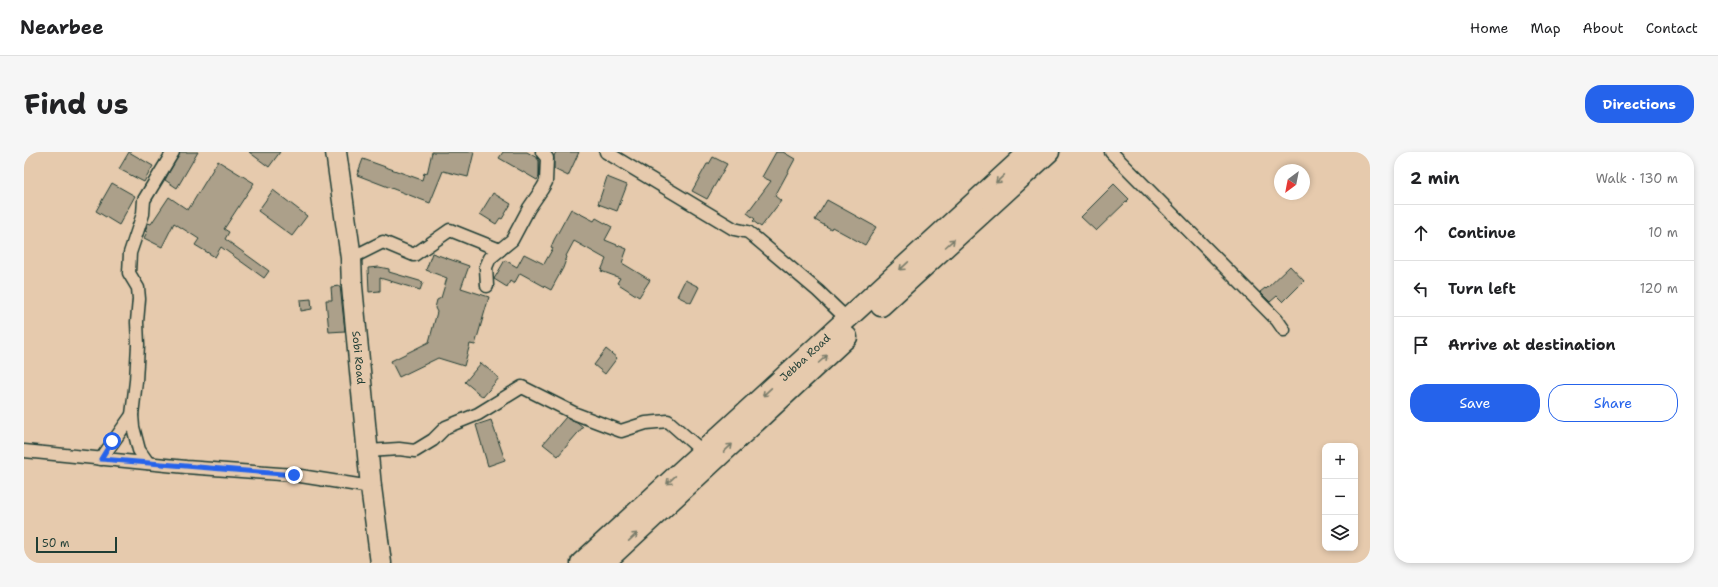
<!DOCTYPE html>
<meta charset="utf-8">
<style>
:root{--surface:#fff;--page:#f6f6f6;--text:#202124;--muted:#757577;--line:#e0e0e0;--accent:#2563eb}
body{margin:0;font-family:"Shantell Sans",sans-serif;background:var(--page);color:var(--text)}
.controls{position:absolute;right:12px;bottom:12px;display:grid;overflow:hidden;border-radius:8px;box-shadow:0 2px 6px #0003}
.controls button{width:36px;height:36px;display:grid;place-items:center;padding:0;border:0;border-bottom:1px solid var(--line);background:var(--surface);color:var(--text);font:20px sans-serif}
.compass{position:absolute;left:1250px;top:12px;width:36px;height:36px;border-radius:50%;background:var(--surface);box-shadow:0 2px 6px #0003;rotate:212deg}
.scale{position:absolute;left:12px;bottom:10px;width:81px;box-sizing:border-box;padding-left:4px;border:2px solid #1f3d34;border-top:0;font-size:11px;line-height:14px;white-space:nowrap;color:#1f3d34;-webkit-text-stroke:3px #e6caad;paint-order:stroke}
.stop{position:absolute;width:12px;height:12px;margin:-9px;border:3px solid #2563eb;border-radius:50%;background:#fff}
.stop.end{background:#2563eb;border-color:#fff;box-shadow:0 1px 4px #0008}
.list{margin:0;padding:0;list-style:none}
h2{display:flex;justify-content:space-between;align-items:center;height:52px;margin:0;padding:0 16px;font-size:17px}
h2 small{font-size:13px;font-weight:400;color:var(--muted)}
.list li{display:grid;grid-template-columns:26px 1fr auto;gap:12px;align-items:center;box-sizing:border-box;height:56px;padding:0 16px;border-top:1px solid var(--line)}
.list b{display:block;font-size:15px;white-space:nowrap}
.list em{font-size:13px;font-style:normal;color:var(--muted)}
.actions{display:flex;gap:8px;padding:12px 16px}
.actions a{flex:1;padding:9px 0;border:1px solid var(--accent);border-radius:16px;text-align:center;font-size:14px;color:var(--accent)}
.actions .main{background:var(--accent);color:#fff}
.icon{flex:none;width:22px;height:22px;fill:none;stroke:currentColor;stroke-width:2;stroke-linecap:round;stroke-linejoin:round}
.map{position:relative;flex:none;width:1346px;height:411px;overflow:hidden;border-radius:16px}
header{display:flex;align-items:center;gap:24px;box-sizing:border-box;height:56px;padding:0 20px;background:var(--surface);border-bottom:1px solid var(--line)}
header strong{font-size:19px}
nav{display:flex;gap:22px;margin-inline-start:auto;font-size:14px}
.intro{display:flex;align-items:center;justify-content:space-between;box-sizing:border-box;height:96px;padding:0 24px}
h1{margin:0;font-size:28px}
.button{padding:10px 18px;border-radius:16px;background:var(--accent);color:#fff;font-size:14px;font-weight:700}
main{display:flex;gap:24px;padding:0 24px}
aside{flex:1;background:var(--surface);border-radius:16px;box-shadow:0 2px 6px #0003}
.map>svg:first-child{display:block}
.building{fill:#aca08a;stroke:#1f3d34}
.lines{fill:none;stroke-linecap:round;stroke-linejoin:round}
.minor-casing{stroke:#1f3d34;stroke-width:15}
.trunk-casing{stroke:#1f3d34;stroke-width:23}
.minor{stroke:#e6caad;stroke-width:12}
.trunk{stroke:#e6caad;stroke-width:20}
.oneway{stroke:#797c6a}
.route{stroke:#2563eb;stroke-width:5}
.labels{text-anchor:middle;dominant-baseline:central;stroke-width:4;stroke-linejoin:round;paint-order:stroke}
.street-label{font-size:11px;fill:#1f3d34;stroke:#e6caad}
</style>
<header>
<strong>Nearbee</strong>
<nav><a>Home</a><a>Map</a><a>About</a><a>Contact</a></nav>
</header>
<div class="intro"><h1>Find us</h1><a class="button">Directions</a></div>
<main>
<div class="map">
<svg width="1346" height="411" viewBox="0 0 1346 411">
<rect width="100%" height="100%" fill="#e6caad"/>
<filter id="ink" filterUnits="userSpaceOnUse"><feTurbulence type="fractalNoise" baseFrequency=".025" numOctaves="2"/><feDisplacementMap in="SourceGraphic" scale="8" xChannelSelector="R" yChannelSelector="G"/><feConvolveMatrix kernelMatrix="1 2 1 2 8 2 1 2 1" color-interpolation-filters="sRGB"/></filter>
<g filter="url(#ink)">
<g class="building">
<path d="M 105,0 L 129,14 L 120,30 L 95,17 Z"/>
<path d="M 156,0 L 174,0 L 153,36 L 141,28 Z"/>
<path d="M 225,0 L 256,0 L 245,15 Z"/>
<path d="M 408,0 L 450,0 L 444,25 L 419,19 L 406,51 L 333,23 L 339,7 L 398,28 L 400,21 L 403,22 Z"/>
<path d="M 479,0 L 503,0 L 513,6 L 515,9 L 515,25 L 513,28 L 475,6 Z"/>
<path d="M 532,0 L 555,0 L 544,24 L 530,17 L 530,4 Z"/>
<path d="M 752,0 L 759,0 L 771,7 L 751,44 L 757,49 L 737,75 L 729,69 L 731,67 L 723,61 L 747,29 L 738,25 Z"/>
<path d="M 689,5 L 703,12 L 683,47 L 668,39 L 683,12 L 685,12 Z"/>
<path d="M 194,9 L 230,31 L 200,77 L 205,80 L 201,87 L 245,119 L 240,126 L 197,95 L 191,105 L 171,93 L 175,87 L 150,71 L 138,95 L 120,86 L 123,80 L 121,79 L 124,71 L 127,72 L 145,45 L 164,58 Z"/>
<path d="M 583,25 L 603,33 L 593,59 L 574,52 Z"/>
<path d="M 88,31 L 111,44 L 95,73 L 72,59 Z"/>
<path d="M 1090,32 L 1105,47 L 1072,79 L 1057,65 Z"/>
<path d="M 249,38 L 283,64 L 268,84 L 234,59 Z"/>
<path d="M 469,41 L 487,52 L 478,67 L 476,66 L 472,72 L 456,62 Z"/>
<path d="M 803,48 L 852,75 L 841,93 L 808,75 L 807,77 L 791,68 Z"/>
<path d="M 547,57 L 570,69 L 572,66 L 588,75 L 581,88 L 603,97 L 598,111 L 626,128 L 615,145 L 593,131 L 596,126 L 577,119 L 582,107 L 550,89 L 542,104 L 543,105 L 539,116 L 527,138 L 496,121 L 490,132 L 486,129 L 483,135 L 470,127 L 481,108 L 493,115 L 500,102 L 520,112 L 529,96 L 527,95 L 530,88 Z"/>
<path d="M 408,101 L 445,114 L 437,136 L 465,145 L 451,193 L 446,192 L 440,214 L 414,206 L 375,225 L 367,209 L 405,190 L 413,160 L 411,156 L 413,148 L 417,146 L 423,126 L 402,118 Z"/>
<path d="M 1266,114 L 1280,129 L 1259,150 L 1253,144 L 1246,150 L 1236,140 L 1241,136 L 1242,137 Z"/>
<path d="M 355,115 L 365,117 L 365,120 L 399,130 L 396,138 L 356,126 L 356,139 L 345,140 L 344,116 Z"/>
<path d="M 661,128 L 675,135 L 667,151 L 653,144 Z"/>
<path d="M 316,134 L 321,179 L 305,180 L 302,148 L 308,148 L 307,135 Z"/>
<path d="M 287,147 L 288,157 L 277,159 L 276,148 Z"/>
<path d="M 582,197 L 593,206 L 581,222 L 570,213 Z"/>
<path d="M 457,211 L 475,226 L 459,245 L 441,230 Z"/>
<path d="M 542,265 L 553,270 L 559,275 L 534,304 L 519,292 Z"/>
<path d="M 467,268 L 481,308 L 464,314 L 452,273 Z"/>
</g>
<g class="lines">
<defs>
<g id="minor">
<path d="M 582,0 L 710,77 L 724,80 L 729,84 L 794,139 L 823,167"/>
<path d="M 1087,0 L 1253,168 L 1260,178"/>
<path d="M 327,106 L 359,90 L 390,103 L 426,78 L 476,98"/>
<path d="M 463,134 L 462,115 L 466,106 L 488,88 L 505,56 L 518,37 L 522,30 L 523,6 L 518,0"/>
<path d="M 0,299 L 162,315 L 270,323 L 347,335"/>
<path d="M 344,299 L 375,297 L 391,299 L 409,288 L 422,275 L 454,262 L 498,235 L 552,262 L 597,279 L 622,271 L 644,269 L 678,299"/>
<path d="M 77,307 L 108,263"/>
<path d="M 124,311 L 115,298 L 109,275 L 108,263 L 112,229 L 114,193 L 113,170 L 115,147 L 114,136 L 105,121 L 106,101 L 119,62 L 120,48 L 149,0"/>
</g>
<g id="trunk">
<path id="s1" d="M 312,0 L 327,106 L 328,134 L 347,335 L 357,411"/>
<path d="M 857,154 L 1025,0"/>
<path id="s2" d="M 557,411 L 1005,0"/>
<path d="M 580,411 L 823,185"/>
</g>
</defs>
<use href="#minor" class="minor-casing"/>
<use href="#trunk" class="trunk-casing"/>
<use href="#minor" class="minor"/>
<use href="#trunk" class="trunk"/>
</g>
<defs><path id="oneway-shaft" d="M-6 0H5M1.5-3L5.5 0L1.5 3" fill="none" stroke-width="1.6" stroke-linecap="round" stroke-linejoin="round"/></defs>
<g class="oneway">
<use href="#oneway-shaft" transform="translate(976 27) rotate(137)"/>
<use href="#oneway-shaft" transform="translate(926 91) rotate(-42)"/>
<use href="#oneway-shaft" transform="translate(880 114) rotate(137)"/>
<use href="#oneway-shaft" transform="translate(799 207) rotate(-42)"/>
<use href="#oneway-shaft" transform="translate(743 240) rotate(137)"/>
<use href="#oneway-shaft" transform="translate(704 296) rotate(-43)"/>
<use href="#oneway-shaft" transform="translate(647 328) rotate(137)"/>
<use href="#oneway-shaft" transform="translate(609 385) rotate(-43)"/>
</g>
</g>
<g class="lines" filter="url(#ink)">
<path class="route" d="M 88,289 L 77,307 L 270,323"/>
</g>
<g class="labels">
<g class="street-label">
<text stroke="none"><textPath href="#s1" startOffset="207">Sobi Road</textPath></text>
<text stroke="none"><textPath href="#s2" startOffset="304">Jebba Road</textPath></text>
</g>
</g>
</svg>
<div class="controls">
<button>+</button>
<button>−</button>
<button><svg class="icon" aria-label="layers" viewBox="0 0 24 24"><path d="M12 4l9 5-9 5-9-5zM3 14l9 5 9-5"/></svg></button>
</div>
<svg class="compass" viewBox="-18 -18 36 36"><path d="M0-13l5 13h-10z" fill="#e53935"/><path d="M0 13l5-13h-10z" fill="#757577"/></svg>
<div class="scale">50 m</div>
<div class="stop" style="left:88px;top:289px"></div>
<div class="stop end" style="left:270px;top:323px"></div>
</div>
<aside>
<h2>2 min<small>Walk · 130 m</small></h2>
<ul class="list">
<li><svg class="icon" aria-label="ahead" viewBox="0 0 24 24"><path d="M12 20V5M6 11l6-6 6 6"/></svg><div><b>Continue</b></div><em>10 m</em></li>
<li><svg class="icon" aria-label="left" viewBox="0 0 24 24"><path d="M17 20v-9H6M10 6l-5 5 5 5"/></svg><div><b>Turn left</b></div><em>120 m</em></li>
<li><svg class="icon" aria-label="arrive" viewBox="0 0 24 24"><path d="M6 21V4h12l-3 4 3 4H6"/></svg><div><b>Arrive at destination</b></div></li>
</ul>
<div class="actions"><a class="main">Save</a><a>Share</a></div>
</aside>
</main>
